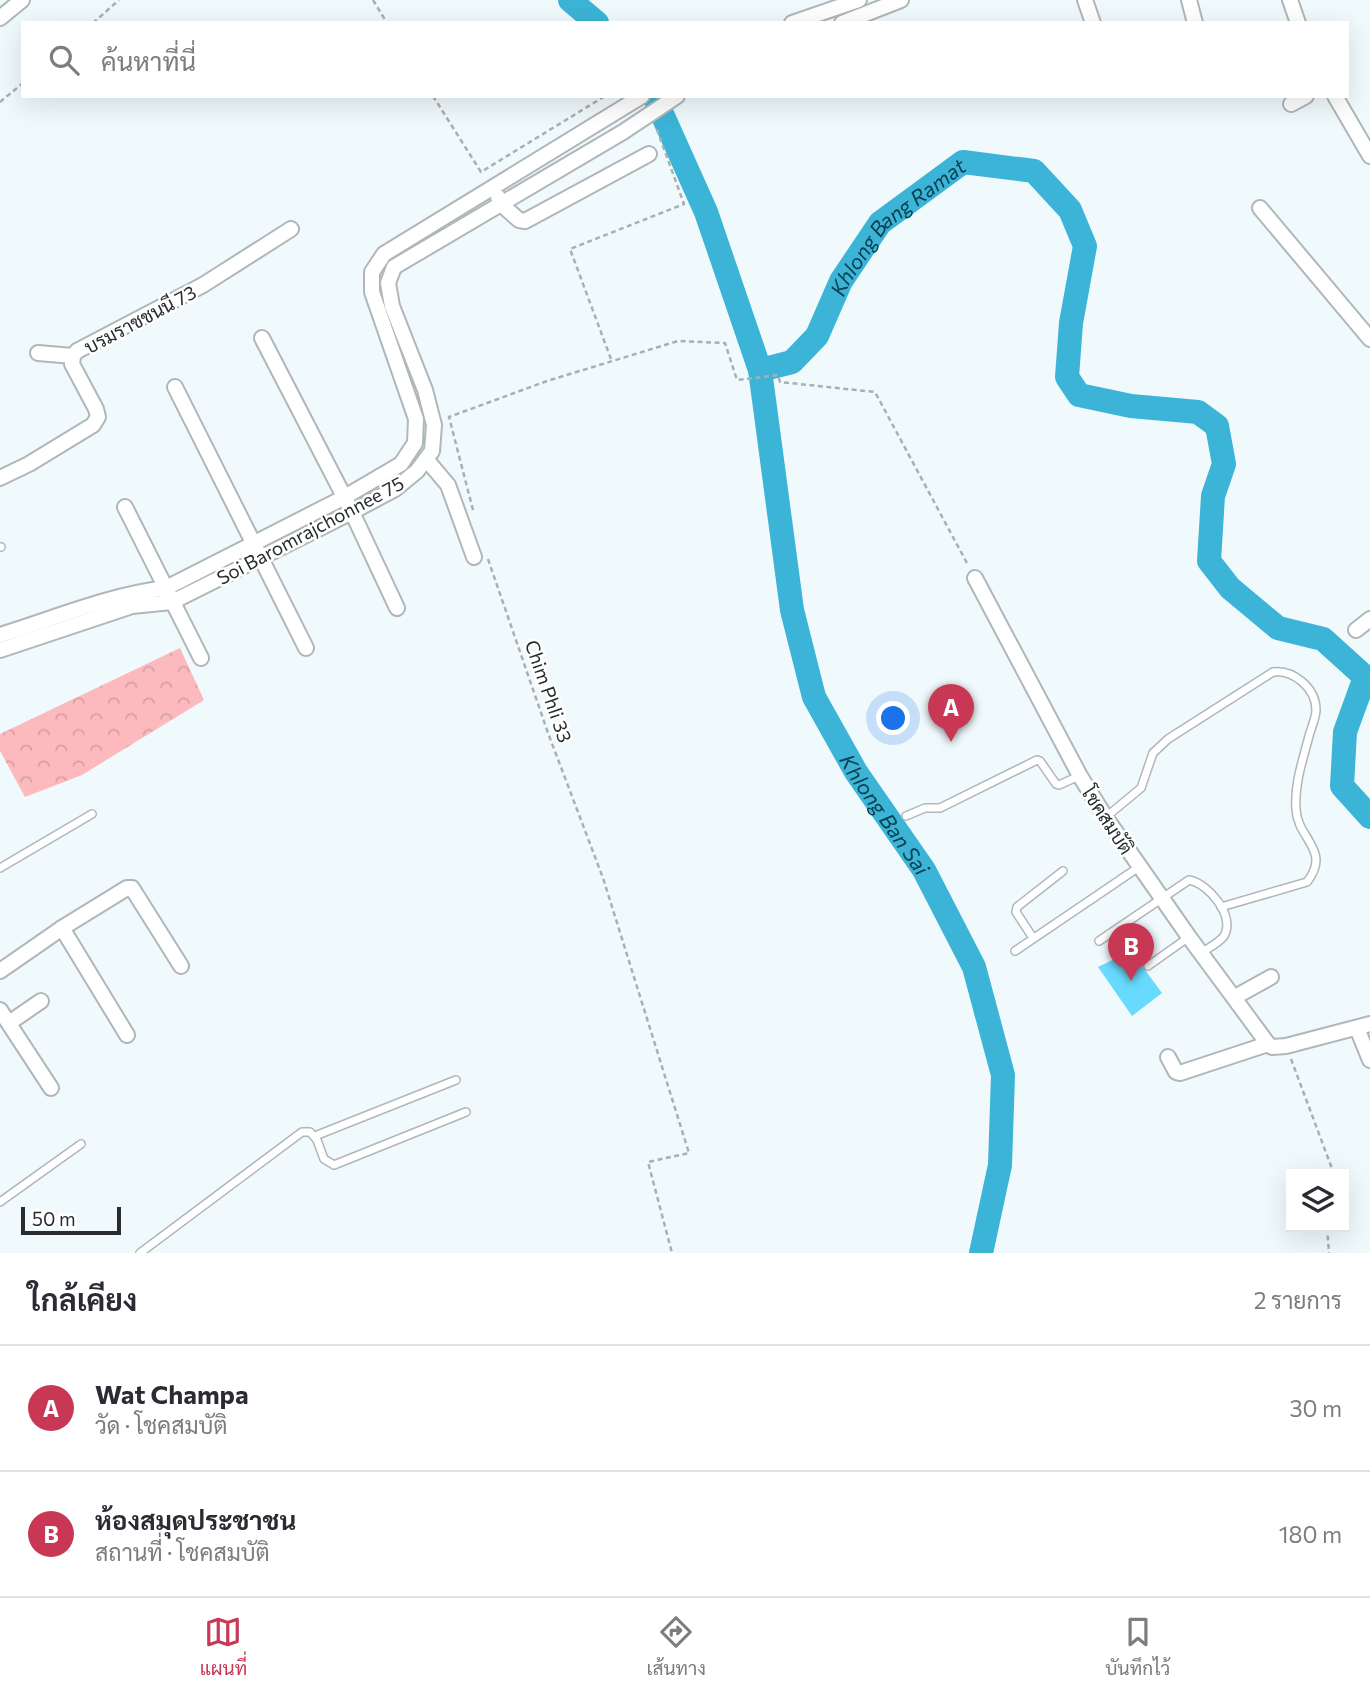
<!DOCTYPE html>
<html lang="th">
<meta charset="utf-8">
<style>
:root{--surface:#fff;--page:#f7f7f7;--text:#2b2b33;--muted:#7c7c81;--line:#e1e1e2;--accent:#c83855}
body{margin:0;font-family:Commissioner,Sarabun,sans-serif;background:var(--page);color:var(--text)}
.controls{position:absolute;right:21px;bottom:21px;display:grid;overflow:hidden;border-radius:0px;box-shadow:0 7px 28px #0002}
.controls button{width:63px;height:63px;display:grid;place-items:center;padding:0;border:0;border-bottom:2px solid var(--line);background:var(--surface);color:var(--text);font:35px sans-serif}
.scale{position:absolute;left:21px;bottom:18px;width:100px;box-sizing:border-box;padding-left:7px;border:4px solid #282c2d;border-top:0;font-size:19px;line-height:24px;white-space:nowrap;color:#282c2d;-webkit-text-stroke:5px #fff;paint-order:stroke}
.you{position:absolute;left:894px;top:719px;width:24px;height:24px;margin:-18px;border:5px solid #fff;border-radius:50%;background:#1a73e8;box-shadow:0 0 0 10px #1a73e833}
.badge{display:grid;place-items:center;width:46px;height:46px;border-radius:50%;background:var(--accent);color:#fff;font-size:23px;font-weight:700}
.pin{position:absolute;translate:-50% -58px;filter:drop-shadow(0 2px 4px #0008)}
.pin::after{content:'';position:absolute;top:37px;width:24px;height:21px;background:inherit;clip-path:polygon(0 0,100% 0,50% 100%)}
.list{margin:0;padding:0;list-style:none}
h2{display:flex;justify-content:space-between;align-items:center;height:91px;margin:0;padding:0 28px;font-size:30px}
h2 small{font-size:23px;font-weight:400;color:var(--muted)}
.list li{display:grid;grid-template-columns:46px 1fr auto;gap:21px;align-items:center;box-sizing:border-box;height:126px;padding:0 28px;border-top:2px solid var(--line)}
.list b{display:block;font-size:26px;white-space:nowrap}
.list p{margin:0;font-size:23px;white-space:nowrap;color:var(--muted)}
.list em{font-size:23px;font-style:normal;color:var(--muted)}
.icon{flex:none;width:38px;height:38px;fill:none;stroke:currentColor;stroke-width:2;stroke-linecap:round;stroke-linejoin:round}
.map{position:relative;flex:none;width:1370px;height:1253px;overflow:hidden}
.search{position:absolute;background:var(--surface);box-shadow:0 7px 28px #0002;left:21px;right:21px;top:21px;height:77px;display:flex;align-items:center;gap:18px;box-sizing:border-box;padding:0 24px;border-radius:0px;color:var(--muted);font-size:26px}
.sheet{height:343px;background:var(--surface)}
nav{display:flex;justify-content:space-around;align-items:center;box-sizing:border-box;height:98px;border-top:2px solid var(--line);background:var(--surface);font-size:19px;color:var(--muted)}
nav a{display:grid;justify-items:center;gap:4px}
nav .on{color:var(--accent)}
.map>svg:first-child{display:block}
.forest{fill:url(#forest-crowns)}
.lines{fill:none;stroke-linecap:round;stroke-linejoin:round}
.canal{stroke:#3bb4d7;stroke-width:14}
.river{stroke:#3bb4d7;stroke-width:24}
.building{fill:#67dafe}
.service-casing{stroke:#afb7bb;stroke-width:10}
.minor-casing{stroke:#afb7bb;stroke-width:18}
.path{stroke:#a8b0b2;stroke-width:2.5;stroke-dasharray:5 3.5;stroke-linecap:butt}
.service{stroke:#fff;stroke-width:7}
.minor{stroke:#fff;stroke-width:14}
.labels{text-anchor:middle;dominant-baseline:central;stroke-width:5;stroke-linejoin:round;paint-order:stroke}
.street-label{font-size:19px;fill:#282c2d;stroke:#fff}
.water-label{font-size:21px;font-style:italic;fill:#0b404f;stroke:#fff}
</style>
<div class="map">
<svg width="1370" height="1253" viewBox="0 0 1370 1253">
<defs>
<pattern id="forest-crowns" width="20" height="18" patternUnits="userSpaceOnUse" patternTransform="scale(1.75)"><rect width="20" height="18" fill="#fcb9be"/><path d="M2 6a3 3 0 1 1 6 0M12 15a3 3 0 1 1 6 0" fill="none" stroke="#d89fa4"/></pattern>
</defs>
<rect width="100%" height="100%" fill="#f0fafd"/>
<path class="forest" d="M 180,648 L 204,700 L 82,775 L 25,797 L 0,751 L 0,734 Z"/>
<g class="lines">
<path class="canal" d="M 572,1 L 575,0"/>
<g class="river">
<path d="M 570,0 L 597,23"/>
<path id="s1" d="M 654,96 L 706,212 L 760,370 L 792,610 L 814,697 L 856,772 L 924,870 L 974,967 L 1003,1075 L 1000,1165 L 981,1253"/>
<path id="s2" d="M 760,370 L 792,362 L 817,336 L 841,281 L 880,223 L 963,162 L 1034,171 L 1070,210 L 1085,246 L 1071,323 L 1067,377 L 1079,395 L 1131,406 L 1198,412 L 1217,426 L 1224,464 L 1213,496 L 1209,561 L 1230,588 L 1278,628 L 1323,639 L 1365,677 L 1345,732 L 1342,786 L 1370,817"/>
</g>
</g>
<path class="building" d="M 1131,951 L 1162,993 L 1132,1016 L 1098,967 Z"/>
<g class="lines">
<defs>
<g id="service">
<path d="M 0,547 L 1,547"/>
<path d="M 906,816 L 925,808 L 940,808 L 1037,760 L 1040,761 L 1056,784 L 1059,785 L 1079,776"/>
<path d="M 1106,817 L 1141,788 L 1153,753 L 1168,739 L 1273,672 C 1293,669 1316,688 1316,710 C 1316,718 1311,728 1309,736 C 1303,759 1294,785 1296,809 C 1297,839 1332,850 1307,882 L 1221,907"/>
<path d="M 0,868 L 92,814"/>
<path d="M 1033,938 L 1016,912 L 1017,907 L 1063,871"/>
<path d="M 1099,941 L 1189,880 C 1208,883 1236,916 1224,936 C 1219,943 1208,948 1201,953"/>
<path d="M 1015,951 L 1139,867"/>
<path d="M 1148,966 L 1189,937"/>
<path d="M 315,1136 L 456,1080"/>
<path d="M 0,1202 L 81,1144"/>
<path d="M 140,1253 L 302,1132 L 310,1132 L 317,1140 L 324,1159 L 334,1165 L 466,1112"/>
</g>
<g id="minor">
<path d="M 1085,0 L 1093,23"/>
<path d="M 1189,0 L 1195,23"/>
<path d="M 1290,0 L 1298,23"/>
<path d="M 0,18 L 22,0"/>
<path d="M 792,23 L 859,0"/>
<path d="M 842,23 L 901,0"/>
<path d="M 1335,96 L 1370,156"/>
<path d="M 1291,104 L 1306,96"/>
<path d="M 498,197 L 502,205 L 519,220 L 525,221 L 649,154"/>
<path d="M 1260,208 L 1370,339"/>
<path d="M 262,338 L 352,512 L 397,608"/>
<path d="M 38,353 L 73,356"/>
<path d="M 175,387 L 306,648"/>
<path d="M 426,459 L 448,485 L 474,557"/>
<path d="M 0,478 L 29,464 L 93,425 L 98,417 L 96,409 L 72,364 L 73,356 L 77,351 L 203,285 L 291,229"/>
<path d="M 125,507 L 201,658"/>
<path d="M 975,578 L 1080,776 L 1106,818 L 1189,937 L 1268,1044"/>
<path d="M 1356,630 L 1370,619"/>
<path d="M 0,635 C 55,618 109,595 166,588 L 343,498 L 401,464 L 415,443 L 416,419 L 372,292 L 372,272 L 384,254 L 642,96"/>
<path d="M 0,650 L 132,606 L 172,602 L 350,513 L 395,489 L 417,471 L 432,451 L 434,425 L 425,390 L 392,306 L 388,283 L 394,267 L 623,132 L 677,96"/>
<path d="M 62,928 L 127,1035"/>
<path d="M 0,971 L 62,928 L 127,888 L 132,888 L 181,966"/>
<path d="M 1235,997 L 1271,977"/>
<path d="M 0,1010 L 51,1088"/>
<path d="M 9,1023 L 41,1001"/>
<path d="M 1357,1028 L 1370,1060"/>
<path d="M 1168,1057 L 1176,1072 L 1180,1073 L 1268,1044 L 1272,1047 L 1286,1046 L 1370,1024"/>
</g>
</defs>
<use href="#service" class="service-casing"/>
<use href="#minor" class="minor-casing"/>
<g class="path">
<path d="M 373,0 L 387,23"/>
<path d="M 93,23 L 119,0"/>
<path d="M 433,96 L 481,172 L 605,96"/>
<path d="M 0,102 L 23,83"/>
<path d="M 611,359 L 570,249 L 684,204 L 656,127"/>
<path d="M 473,510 L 449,417 L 547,381 L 678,341 L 725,343 L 737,380 L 778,375 L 780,382 L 875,392 L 968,565"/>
<path d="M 488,559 L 548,733 L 603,878 L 689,1153 L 648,1162 L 672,1253"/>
<path d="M 1291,1059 L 1334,1174"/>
<path d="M 1327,1227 L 1329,1253"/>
</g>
<use href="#service" class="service"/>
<use href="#minor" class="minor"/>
</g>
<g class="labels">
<g class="street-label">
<text transform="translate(140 319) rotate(-28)">บรมราชชนนี 73</text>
<text transform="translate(310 530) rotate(-28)">Soi Baromrajchonnee 75</text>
<text transform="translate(549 691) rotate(71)">Chim Phli 33</text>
<text transform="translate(1108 820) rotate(57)">โชคสมบัติ</text>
</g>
<g class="water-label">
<text stroke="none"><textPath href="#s2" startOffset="208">Khlong Bang Ramat</textPath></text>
<text stroke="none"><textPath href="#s1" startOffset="763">Khlong Ban Sai</textPath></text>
</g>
</g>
</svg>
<div class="controls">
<button><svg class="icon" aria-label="layers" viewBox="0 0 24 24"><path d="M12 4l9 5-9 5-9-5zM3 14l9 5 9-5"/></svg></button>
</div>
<div class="scale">50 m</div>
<div class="you"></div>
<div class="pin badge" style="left:951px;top:742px">A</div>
<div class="pin badge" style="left:1131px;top:981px">B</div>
<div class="search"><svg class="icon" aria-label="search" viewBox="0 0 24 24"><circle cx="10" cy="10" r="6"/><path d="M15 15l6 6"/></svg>ค้นหาที่นี่</div>
</div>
<section class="sheet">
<h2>ใกล้เคียง<small>2 รายการ</small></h2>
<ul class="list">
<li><span class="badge">A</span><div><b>Wat Champa</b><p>วัด · โชคสมบัติ</p></div><em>30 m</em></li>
<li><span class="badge">B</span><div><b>ห้องสมุดประชาชน</b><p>สถานที่ · โชคสมบัติ</p></div><em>180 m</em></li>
</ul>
</section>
<nav>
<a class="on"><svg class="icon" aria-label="map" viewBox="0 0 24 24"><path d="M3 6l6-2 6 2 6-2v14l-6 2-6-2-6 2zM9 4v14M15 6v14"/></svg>แผนที่</a>
<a><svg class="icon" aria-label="directions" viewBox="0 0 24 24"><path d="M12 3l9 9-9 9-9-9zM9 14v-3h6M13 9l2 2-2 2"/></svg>เส้นทาง</a>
<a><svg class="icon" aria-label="saved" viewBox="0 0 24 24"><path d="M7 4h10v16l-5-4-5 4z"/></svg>บันทึกไว้</a>
</nav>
